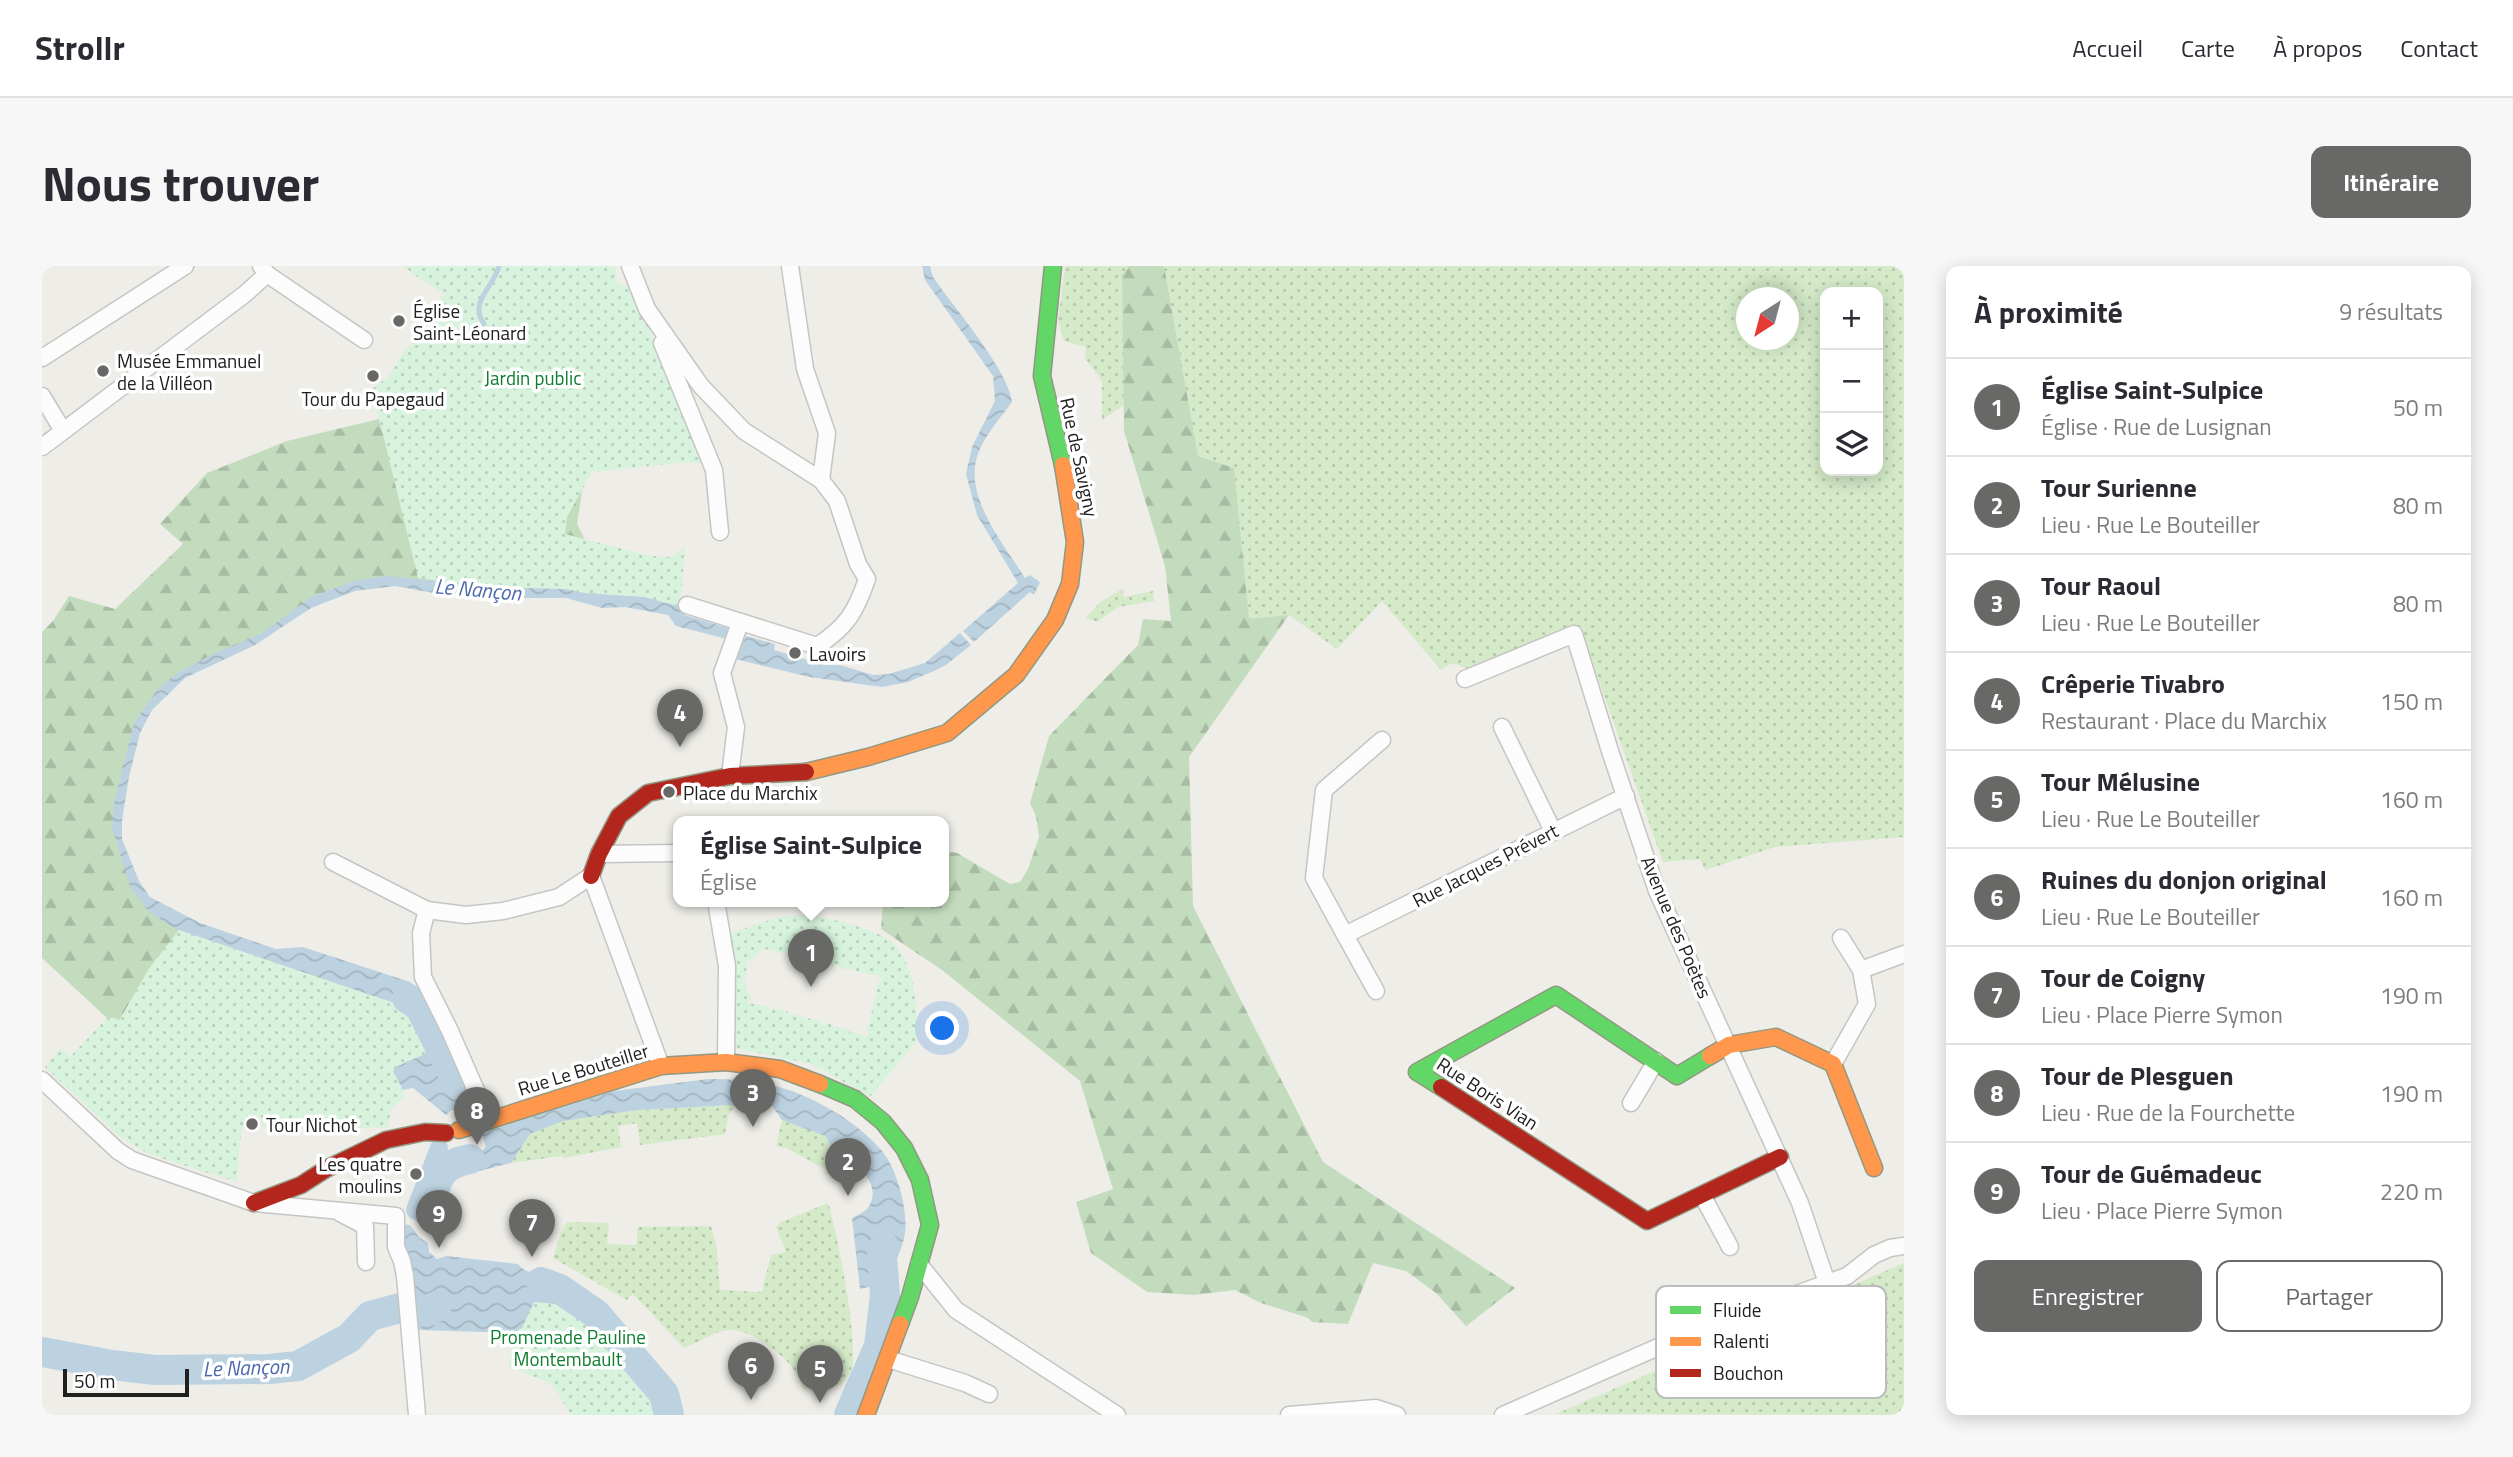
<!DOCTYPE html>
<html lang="fr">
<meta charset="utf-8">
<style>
:root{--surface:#fff;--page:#f7f7f7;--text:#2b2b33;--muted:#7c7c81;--line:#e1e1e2;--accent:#686866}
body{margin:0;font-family:"Titillium Web",sans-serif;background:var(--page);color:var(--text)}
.controls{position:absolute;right:21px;top:21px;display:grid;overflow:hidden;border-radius:14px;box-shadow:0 4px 18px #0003}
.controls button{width:63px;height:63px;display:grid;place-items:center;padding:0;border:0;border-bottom:2px solid var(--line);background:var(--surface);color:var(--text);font:35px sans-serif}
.compass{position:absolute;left:1694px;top:21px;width:63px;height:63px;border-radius:50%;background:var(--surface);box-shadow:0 4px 18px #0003;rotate:216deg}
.scale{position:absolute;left:21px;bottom:18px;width:126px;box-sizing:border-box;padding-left:7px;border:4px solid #202020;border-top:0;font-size:19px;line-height:24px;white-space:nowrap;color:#202020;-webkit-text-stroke:5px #fff;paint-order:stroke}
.you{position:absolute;left:901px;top:763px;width:24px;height:24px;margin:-18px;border:5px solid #fff;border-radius:50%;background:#1a73e8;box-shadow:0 0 0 10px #1a73e833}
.badge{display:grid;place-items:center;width:46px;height:46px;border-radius:50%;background:var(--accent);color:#fff;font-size:23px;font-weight:700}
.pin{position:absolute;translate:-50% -58px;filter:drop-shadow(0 2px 4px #0008)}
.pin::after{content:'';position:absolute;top:37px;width:24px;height:21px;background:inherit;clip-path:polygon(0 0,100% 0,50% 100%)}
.popup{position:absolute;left:631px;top:550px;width:276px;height:91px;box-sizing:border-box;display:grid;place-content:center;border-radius:14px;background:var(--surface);filter:drop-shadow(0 2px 5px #0005);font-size:23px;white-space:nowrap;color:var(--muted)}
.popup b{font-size:26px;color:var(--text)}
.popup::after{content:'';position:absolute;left:50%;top:100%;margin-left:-14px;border:14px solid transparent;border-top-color:var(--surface)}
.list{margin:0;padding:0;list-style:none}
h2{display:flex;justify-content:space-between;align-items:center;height:91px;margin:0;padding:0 28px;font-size:30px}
h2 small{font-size:23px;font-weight:400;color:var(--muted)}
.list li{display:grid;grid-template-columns:46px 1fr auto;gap:21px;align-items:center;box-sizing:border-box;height:98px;padding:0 28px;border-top:2px solid var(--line)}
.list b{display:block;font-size:26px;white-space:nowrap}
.list p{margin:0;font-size:23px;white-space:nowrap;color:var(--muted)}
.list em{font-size:23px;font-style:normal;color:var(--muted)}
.actions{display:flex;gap:14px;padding:21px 28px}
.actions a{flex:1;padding:16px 0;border:2px solid var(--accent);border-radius:14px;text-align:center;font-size:24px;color:var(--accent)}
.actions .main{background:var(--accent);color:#fff}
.icon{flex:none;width:38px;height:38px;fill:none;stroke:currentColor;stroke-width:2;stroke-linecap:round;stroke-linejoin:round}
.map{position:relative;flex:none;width:1862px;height:1149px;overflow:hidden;border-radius:14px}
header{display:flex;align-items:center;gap:42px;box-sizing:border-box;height:98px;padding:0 35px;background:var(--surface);border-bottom:2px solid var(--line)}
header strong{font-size:33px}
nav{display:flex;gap:38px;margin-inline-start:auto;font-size:24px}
.intro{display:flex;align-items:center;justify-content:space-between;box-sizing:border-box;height:168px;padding:0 42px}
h1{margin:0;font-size:49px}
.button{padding:18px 32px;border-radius:14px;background:var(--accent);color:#fff;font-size:24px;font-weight:700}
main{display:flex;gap:42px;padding:0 42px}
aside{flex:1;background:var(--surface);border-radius:14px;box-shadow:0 4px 18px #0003}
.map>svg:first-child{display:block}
.grass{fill:url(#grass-dots);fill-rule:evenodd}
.forest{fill:url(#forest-firs)}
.park{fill:url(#park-dots);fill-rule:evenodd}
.water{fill:url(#water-waves)}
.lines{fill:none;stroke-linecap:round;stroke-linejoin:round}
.stream{stroke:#bdd2e0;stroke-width:5}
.canal{stroke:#bdd2e0;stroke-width:18}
.river{stroke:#bdd2e0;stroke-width:30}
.street-casing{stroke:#c5c5c3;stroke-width:19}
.fast-casing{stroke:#929881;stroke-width:19}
.slow-casing{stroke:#929881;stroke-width:19}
.jam-casing{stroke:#929881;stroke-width:19}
.street{stroke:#fcfcfc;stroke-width:16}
.fast{stroke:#63d668;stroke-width:16}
.slow{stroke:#ff974d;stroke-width:16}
.jam{stroke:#b3261e;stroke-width:16}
.poi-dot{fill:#686866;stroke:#fff;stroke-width:2.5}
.labels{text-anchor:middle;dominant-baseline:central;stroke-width:7;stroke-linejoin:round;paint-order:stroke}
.poi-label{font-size:19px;fill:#202020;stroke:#fff;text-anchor:start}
.park-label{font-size:19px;fill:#0f7c2f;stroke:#fff}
.street-label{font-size:19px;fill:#202020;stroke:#fff}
.water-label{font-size:21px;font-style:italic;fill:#4e6aad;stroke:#fff}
.key{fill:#fff;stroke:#bcbcbc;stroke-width:2}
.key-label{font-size:19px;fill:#202020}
</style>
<header>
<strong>Strollr</strong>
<nav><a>Accueil</a><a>Carte</a><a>À propos</a><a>Contact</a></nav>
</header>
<div class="intro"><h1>Nous trouver</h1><a class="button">Itinéraire</a></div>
<main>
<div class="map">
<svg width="1862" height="1149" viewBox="0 0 1862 1149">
<defs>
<pattern id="grass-dots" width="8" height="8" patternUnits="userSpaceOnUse" patternTransform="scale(1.75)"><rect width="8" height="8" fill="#d4eac8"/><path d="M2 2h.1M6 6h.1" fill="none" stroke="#b6c8ac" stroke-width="1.8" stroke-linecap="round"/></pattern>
<pattern id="forest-firs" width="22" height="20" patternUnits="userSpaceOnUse" patternTransform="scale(1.75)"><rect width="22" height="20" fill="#c4dcbe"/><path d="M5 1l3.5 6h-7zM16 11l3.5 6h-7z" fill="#a8bca3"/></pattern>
<pattern id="park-dots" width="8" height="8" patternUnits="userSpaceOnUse" patternTransform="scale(1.75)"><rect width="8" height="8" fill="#d7f3dd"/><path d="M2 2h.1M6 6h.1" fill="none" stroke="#b8d0bd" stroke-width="1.8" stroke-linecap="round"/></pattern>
<pattern id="water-waves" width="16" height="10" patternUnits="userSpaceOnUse" patternTransform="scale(1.75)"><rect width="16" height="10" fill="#bdd2e0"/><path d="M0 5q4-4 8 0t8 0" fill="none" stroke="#a2b4c0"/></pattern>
</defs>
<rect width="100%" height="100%" fill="#eeede8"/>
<g class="grass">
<path d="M 1023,0 L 1087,0 L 1080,9 L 1082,139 L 1060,154 L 1060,115 L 1043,92 L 1044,81 L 1022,75 L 1016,55 Z"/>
<path d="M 1121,0 L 1862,0 L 1862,571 L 1733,581 L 1663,604 L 1658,593 L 1621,596 L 1538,362 L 1432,405 L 1410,397 L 1399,404 L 1340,335 L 1295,383 L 1247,349 L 1207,354 L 1192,202 L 1156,190 L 1123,5 ZM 1783,26 L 1836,26 L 1836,205 L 1783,205 ZM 1704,32 L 1746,32 L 1746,74 L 1704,74 Z"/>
<path d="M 1080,323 L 1082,331 L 1111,325 L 1112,335 L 1076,341 L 1055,356 L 1044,352 L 1057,337 Z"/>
<path d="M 693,839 L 687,848 L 683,868 L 598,879 L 595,857 L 576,860 L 579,881 L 522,892 L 520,890 L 469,897 L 488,868 L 521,855 L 595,844 Z"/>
<path d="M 740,854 L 783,870 L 793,887 L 796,903 L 784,909 L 783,903 L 744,882 L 734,880 Z"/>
<path d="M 430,888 L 433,906 L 409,904 L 405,911 L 407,921 L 398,943 L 378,941 L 394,898 L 400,900 L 408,893 Z"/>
<path d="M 786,937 C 795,964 818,1082 809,1105 C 807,1110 802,1115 799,1119 L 779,1124 L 768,1121 L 762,1124 C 759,1118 756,1110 752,1104 C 743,1089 706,1062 688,1064 C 670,1066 658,1076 642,1082 L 593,1030 L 590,1028 L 585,1034 L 511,992 L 519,966 L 525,956 L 567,957 L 565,978 L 594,979 L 596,961 L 669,960 L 674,978 L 678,1024 L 720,1026 L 729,989 L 744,986 L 734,961 L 739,956 Z"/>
<path d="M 1862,997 L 1862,1149 L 1514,1148 Z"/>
</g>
<g class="forest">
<path d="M 1087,0 L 1121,0 L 1123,5 L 1156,190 L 1192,202 L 1207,353 L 1247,349 L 1147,491 L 1151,640 L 1281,896 L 1473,1022 L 1424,1060 L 1394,1027 L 1364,1005 L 1331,997 L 1306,1058 L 1270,1056 L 1266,1052 L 1219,1037 L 1193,1024 L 1152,1029 L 1105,1026 L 1049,987 L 1034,936 L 1071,923 L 1038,815 L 900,704 L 839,663 L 841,635 L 902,635 L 902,585 L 915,587 L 968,618 L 978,616 L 986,603 L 997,571 L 994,550 L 988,537 L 1007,470 L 1096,379 L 1101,353 L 1129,355 L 1123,300 L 1082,165 L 1080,9 Z"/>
<path d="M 337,153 L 345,181 L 542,212 L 535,258 L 548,284 L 476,321 L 352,315 L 309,320 L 127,419 L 114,432 L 89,477 L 72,556 L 94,625 L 140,656 L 137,664 L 107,703 L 77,755 L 73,752 L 65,752 L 0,692 L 0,366 L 11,355 L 27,330 L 73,343 L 141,278 L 118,258 L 165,207 L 245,175 Z"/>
</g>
<g class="park">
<path d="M 361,0 L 573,0 L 575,18 L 588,21 C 615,79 640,138 661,198 L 646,196 L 550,206 L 525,251 L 523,268 L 608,290 L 629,291 L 643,281 L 638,341 L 603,331 L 543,327 L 522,323 L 443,321 L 376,312 L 330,123 L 347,110 L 365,80 L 370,80 L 369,77 L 376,66 L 385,71 L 387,66 L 379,61 L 390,45 L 397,50 L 400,46 L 393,40 L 399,31 L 403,30 L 402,26 L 399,24 L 398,26 L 385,16 L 384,17 Z"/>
<path d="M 763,649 C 789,653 819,658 842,671 C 874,688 876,744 874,776 L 828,831 L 770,798 L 693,782 L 684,669 L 736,651 ZM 720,680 L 723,683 L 741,687 L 744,685 L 744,688 L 759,692 L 762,689 L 762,693 L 777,696 L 780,694 L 780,697 L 793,700 L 796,698 L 796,701 L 809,704 L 812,701 L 812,705 L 822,707 L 824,704 L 825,708 L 838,709 L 840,712 L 839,715 L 837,714 L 834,726 L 836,729 L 833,729 L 829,749 L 831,750 L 828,752 L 825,766 L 827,769 L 823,772 L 822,769 L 811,766 L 808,768 L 808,764 L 794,760 L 792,763 L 791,759 L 784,757 L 782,760 L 780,759 L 780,756 L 767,752 L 764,755 L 764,752 L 749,747 L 747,751 L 746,746 L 731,742 L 730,745 L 728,744 L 729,741 L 707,737 L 706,734 L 709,733 L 702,717 L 699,716 L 699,714 L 703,714 L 705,698 L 703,695 L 704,693 L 707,696 L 720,684 Z"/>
<path d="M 137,664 L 367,742 L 399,780 L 351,805 L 363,830 L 348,845 L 347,861 L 244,864 L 219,861 L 220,856 L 216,849 L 207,848 C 196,859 197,899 195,916 L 107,888 L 78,871 L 3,801 L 18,783 L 29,790 L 65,752 L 78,754 L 107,703 Z"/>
<path d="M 532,1035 L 554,1048 L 622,1128 L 627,1149 L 529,1149 L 511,1119 L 467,1100 L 472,1067 L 480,1062 L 491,1036 L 526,1039 Z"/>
</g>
<g class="water">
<path d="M 880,0 L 888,0 L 891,11 C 911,40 967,105 970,136 C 959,151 945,167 937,185 C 919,228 961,277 983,312 L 988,309 L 998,316 L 992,329 L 988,326 L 932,376 L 921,365 L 976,317 L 935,249 L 924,208 L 930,181 L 953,135 L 951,110 L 883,14 Z"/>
<path d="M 346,310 L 443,321 L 523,323 L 543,327 L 603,331 L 638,341 L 643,349 L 689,363 L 685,373 L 634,360 L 626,349 L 583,341 L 560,342 L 524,332 L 456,332 L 397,328 L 353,320 L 313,325 L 269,342 L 213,379 L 143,412 L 110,444 L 98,467 L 87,511 L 80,555 L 80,573 L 97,615 L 108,631 L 158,657 L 234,683 L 261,681 L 368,716 L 382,729 L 398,757 L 386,763 L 378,751 L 367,742 L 134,663 L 107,646 L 88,621 L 70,561 L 72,537 L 92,457 L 115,424 L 134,408 L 167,390 L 220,367 L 269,331 L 315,314 Z"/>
<path d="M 918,367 L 929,379 L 904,399 L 892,405 L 866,416 L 840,421 L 767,411 L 693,393 L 704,370 L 733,378 L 732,384 L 782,399 L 798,399 L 831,409 L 847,408 L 883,397 Z"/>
<path d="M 407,777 L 440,848 L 424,856 L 418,845 L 409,844 L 404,849 L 371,822 L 361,824 L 351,805 L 356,800 Z"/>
<path d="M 666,813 C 688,813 708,814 730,819 C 768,828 815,855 840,885 C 855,903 866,943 863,967 C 861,983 850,1002 844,1017 L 818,1023 L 810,952 C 815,949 821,947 825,943 C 838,927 827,906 810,900 L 796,903 L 793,887 L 783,870 L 740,854 L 727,836 L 717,832 L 701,831 L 693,839 L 595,844 L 521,855 L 488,868 L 469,897 L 437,905 L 435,889 L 444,881 L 440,867 L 572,825 Z"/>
<path d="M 359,958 L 368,959 L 377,971 L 386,977 L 387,986 L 395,993 L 404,990 L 476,998 C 483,1006 489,1008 500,1004 L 514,1010 L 539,1030 L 526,1039 L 492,1036 L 480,1062 L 472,1067 L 377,1064 L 369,994 L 358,980 Z"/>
</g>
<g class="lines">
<path class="stream" d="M 442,58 C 426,36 452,21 457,0"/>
<path class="canal" d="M 373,944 L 397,882"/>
<g class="river">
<path d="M 365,732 L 378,741 L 416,817"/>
<path d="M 385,945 C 396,916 394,899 428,893"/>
<path d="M 499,1016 L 518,1023 L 554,1048 L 622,1128 L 627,1149"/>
<path d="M 0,1086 L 70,1099 L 113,1104 L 227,1103 L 256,1100 L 307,1072 L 328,1050 L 358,1042 L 374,1046 L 387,1045 L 395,1040"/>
<path d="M 807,1149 L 837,1080 L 843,1029 L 840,990 L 842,980"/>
</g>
<defs>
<g id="street">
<path d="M 588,0 L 605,43 L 659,120 L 702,165 L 779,214 L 795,235 L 816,298 L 825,313 C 814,345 805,361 775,380 L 645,339"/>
<path d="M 748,0 L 763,103 L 785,167 L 779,214"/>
<path d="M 225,8 L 322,74"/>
<path d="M 620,77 L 672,204 L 678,266"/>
<path d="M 0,92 L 143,0"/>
<path d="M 0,130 L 21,165"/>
<path d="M 0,181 L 203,28 L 225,8 L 219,0"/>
<path d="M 1423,413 L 1532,368 L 1568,485 L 1615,625 L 1758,937 L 1785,1017"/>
<path d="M 1460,461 L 1511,565"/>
<path d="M 1340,474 L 1282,524 L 1272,612 L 1303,669 L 1584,530"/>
<path d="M 688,510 L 694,461 L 680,407 L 698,357"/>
<path d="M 557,588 L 636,587"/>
<path d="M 291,596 L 385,644 L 424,649 L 461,645 L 517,631 L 549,610 L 619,800"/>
<path d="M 674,635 L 685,700 L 684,796"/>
<path d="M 385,644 L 379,667 L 381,711 L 408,765 L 447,854"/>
<path d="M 1303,669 L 1334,725"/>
<path d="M 1799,672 L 1819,704"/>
<path d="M 1791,798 L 1825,738 L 1819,704 L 1862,688"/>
<path d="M 0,814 L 76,885 L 90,894 L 212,937 L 354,950 L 354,981 L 360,995 L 363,1010 L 375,1149"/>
<path d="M 1589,837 L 1614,795"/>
<path d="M 1660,929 L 1688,981"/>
<path d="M 298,947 L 323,960 L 324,996"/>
<path d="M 877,998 L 914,1044 L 1075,1149"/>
<path d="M 846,1093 L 923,1117 L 947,1128"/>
<path d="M 1247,1149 L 1334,1142 L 1355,1149"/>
<path d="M 1461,1149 L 1662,1061 L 1805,1010 L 1832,989 L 1848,982 L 1862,980"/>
</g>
<g id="fast">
<path d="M 1011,0 L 1000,110 L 1021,199"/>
<path d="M 778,818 L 813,833 L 841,856 L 862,882 L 878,914 L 888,959 L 868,1031 L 858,1058"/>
<path d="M 1399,821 L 1375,806 L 1514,729 L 1635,810 L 1668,790"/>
</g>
<g id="slow">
<path d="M 764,506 L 826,491 L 905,467 L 974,409 L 1013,354 L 1028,318 L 1033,276 L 1021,199"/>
<path d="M 1668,790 L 1687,779 L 1734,771 L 1791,798 L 1832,902"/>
<path d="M 417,864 L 619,800 L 684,796 L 738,803 L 778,818"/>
<path d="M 824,1149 L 858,1058"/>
</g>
<g id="jam">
<path d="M 549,610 L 557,588 L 577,550 L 606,527 L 688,510 L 764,506"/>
<path d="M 1399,821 L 1605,955 L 1738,891"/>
<path d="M 212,937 L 259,919 L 284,903 L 344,874 L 383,866 L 404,867"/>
</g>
</defs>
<use href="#street" class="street-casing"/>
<use href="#fast" class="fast-casing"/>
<use href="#slow" class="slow-casing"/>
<use href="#jam" class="jam-casing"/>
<use href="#street" class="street"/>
<use href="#fast" class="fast"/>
<use href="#slow" class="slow"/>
<use href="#jam" class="jam"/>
</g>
<g class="poi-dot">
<circle cx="357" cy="55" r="7"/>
<circle cx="61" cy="105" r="7"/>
<circle cx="331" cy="110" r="7"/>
<circle cx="753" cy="387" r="7"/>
<circle cx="627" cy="526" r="7"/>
<circle cx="210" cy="858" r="7"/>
<circle cx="374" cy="908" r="7"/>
</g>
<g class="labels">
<g class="poi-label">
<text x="371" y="44">Église<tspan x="371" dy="22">Saint-Léonard</tspan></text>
<text x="75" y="94">Musée Emmanuel<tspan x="75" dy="22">de la Villéon</tspan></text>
<text x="331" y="132" text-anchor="middle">Tour du Papegaud</text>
<text x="767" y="387">Lavoirs</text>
<text x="641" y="526">Place du Marchix</text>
<text x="224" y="858">Tour Nichot</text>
<text x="360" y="897" text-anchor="end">Les quatre<tspan x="360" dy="22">moulins</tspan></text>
</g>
<g class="park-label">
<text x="491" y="111">Jardin public</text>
<text x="526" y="1070">Promenade Pauline<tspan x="526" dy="22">Montembault</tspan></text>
</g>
<g class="street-label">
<text transform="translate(1038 191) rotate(78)">Rue de Savigny</text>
<text transform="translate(1443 599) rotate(-27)">Rue Jacques Prévert</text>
<text transform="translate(1635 661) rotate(67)">Avenue des Poètes</text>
<text transform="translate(541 803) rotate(-17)">Rue Le Bouteiller</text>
<text transform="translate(1446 827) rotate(33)">Rue Boris Vian</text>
</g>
<g class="water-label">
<text transform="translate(436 323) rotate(5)">Le Nançon</text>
<text transform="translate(204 1101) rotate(-2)">Le Nançon</text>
</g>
</g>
<rect x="1614" y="1020" width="230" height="112" rx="10" class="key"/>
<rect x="1628" y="1040" width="31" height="8" fill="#63d668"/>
<rect x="1628" y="1071" width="31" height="9" fill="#ff974d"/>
<rect x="1628" y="1103" width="31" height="8" fill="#b3261e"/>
<g class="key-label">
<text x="1671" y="1051">Fluide</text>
<text x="1671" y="1082">Ralenti</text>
<text x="1671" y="1114">Bouchon</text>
</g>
</svg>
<div class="controls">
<button>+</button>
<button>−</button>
<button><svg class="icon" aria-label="layers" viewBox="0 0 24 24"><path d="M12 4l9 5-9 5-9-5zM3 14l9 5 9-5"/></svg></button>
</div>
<svg class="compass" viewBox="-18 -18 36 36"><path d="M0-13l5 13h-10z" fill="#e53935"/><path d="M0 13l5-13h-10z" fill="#7c7c81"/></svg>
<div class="scale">50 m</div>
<div class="you"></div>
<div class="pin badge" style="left:769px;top:721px">1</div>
<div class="popup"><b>Église Saint-Sulpice</b>Église</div>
<div class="pin badge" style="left:806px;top:930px">2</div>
<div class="pin badge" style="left:711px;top:861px">3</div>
<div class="pin badge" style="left:638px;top:481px">4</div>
<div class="pin badge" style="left:778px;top:1137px">5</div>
<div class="pin badge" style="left:709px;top:1134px">6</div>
<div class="pin badge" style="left:490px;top:991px">7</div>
<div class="pin badge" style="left:435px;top:879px">8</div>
<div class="pin badge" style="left:397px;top:982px">9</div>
</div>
<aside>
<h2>À proximité<small>9 résultats</small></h2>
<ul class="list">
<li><span class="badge">1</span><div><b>Église Saint-Sulpice</b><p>Église · Rue de Lusignan</p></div><em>50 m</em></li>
<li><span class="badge">2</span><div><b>Tour Surienne</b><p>Lieu · Rue Le Bouteiller</p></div><em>80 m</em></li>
<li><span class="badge">3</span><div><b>Tour Raoul</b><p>Lieu · Rue Le Bouteiller</p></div><em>80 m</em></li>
<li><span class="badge">4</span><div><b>Crêperie Tivabro</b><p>Restaurant · Place du Marchix</p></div><em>150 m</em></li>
<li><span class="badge">5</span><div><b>Tour Mélusine</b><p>Lieu · Rue Le Bouteiller</p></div><em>160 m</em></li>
<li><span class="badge">6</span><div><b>Ruines du donjon original</b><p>Lieu · Rue Le Bouteiller</p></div><em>160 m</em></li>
<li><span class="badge">7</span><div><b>Tour de Coigny</b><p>Lieu · Place Pierre Symon</p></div><em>190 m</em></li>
<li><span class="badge">8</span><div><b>Tour de Plesguen</b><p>Lieu · Rue de la Fourchette</p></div><em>190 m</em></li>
<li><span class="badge">9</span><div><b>Tour de Guémadeuc</b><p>Lieu · Place Pierre Symon</p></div><em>220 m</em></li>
</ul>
<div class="actions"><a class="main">Enregistrer</a><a>Partager</a></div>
</aside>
</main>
